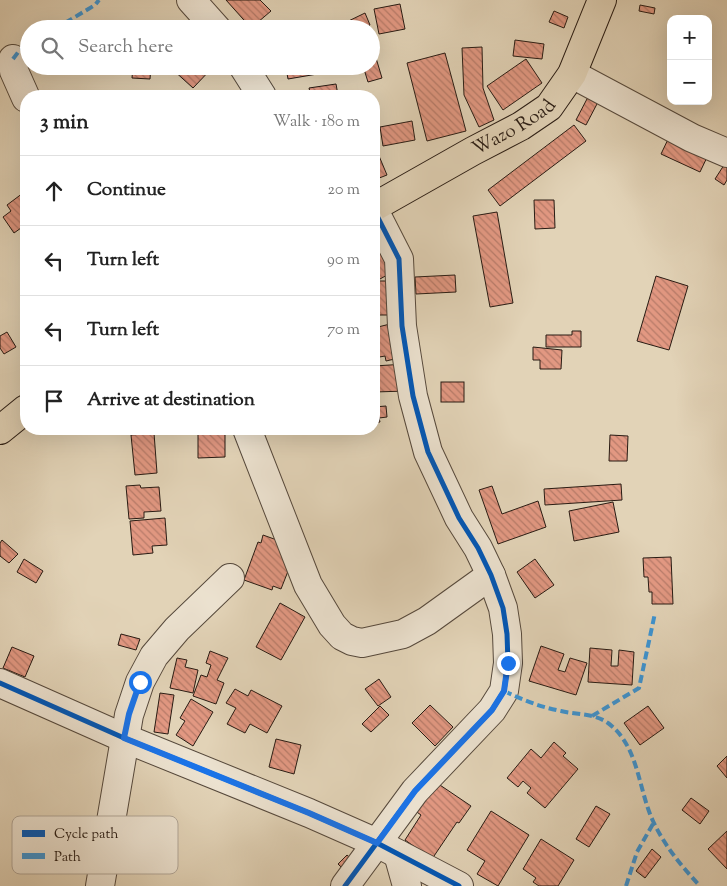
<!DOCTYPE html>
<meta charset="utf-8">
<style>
:root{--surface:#fff;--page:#f2f2f2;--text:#222;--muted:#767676;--line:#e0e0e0}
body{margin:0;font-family:"Sorts Mill Goudy",serif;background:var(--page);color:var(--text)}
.controls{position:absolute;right:15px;top:15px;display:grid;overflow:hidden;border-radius:10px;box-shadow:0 5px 20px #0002}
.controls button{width:45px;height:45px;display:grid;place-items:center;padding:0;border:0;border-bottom:1px solid var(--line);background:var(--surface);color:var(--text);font:25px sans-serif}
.stop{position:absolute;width:15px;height:15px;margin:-11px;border:4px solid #1a73e8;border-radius:50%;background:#fff}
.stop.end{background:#1a73e8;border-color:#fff;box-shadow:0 1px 5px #0008}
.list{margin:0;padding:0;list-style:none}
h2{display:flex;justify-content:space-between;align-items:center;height:65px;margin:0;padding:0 20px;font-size:21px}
h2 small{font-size:16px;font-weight:400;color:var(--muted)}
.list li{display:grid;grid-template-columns:32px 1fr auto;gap:15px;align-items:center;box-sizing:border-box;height:70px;padding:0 20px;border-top:1px solid var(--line)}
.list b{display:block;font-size:19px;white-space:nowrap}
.list em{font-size:16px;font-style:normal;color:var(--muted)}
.icon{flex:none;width:28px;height:28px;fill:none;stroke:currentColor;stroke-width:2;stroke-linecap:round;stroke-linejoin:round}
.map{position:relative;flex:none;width:727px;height:886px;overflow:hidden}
.search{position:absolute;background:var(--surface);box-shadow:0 5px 20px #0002;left:20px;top:20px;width:360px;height:55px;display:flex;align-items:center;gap:12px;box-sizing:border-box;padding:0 18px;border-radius:28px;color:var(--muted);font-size:19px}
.panel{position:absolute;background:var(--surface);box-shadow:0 5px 20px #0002;left:20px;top:90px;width:360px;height:345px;border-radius:20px}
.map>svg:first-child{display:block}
.building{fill:url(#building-back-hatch);stroke:#281b13}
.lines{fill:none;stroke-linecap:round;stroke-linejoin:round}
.minor-casing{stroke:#56493c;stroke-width:30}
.major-casing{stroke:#281b13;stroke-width:30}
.minor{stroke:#ece2d0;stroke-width:28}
.major{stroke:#e2d3b7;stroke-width:28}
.quiet{stroke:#3c94d3;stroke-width:4;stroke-dasharray:8 4;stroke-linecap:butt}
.cycleway-casing{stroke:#ece2d0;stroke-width:8}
.cycleway{stroke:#0057b8;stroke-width:5}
.route{stroke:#1a73e8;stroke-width:6}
.labels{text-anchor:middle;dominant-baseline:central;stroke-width:5;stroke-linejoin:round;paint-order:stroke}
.street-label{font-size:19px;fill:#281b13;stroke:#ece2d0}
.key{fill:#ece2d0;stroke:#b1a697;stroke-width:1}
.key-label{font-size:14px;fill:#281b13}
</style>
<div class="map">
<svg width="727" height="886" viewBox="0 0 727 886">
<defs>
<pattern id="building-back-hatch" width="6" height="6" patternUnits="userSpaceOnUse" patternTransform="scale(1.25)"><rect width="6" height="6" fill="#e29882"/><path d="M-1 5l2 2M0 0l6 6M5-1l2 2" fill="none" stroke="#b77b69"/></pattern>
</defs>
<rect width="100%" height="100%" fill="#e2d3b7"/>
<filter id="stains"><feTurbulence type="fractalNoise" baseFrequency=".004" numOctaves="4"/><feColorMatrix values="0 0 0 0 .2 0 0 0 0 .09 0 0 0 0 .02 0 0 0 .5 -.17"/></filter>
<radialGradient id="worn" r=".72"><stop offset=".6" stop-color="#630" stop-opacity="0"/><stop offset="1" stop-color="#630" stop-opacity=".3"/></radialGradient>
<g class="building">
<path d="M 226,0 L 260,0 L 271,11 L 251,28 Z"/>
<path d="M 400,4 L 405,29 L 379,34 L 374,9 Z"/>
<path d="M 640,5 L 655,8 L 654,14 L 639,11 Z"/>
<path d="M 554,11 L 568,17 L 564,28 L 549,22 Z"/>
<path d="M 365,13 L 370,25 L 362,29 L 332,29 Z"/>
<path d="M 515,40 L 544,44 L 542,59 L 513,56 Z"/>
<path d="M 482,47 L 483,88 L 494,120 L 479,127 L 464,95 L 462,48 Z"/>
<path d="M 445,53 L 466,131 L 427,141 L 407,63 Z"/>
<path d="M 376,58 L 382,78 L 368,82 L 363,66 L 371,66 L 371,60 Z"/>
<path d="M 526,59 L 542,83 L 503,110 L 487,86 Z"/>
<path d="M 133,66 L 151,66 L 150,79 L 132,78 Z"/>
<path d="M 175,66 L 214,66 L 193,88 L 172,69 Z"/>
<path d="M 299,66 L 335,66 L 335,71 L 288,79 L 286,68 Z"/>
<path d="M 336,84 L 338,95 L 311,96 L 309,88 Z"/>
<path d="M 588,97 L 598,102 L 586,125 L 576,120 Z"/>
<path d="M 412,121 L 415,140 L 383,146 L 380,127 Z"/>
<path d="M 574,125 L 586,141 L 500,206 L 488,190 Z"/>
<path d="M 671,133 L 710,151 L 700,172 L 661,154 Z"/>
<path d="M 374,144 L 387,175 L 374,180 Z"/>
<path d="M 724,165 L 727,168 L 727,180 L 724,185 L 715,179 Z"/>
<path d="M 23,193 L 26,198 L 26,234 L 21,228 L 14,233 L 3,217 L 11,211 L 7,205 Z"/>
<path d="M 534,200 L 554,200 L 555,228 L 535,229 Z"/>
<path d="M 497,212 L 513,303 L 490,307 L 473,216 Z"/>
<path d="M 382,238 L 396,270 L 380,279 L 374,270 L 374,243 Z"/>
<path d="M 455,275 L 456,292 L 416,294 L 415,277 Z"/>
<path d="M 656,276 L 688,286 L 669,350 L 637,341 Z"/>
<path d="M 374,281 L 395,281 L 394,315 L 374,315 Z"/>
<path d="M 398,322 L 399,358 L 386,361 L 385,356 L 374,358 L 374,328 Z"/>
<path d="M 572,331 L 581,331 L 581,347 L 546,347 L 546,335 L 572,335 Z"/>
<path d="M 7,332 L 16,347 L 4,354 L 0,348 L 0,336 Z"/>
<path d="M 533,347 L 562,350 L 561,369 L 540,369 L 540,360 L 533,360 Z"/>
<path d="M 406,364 L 407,391 L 374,392 L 374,366 Z"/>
<rect x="441" y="382" width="23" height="20"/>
<path d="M 386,406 L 387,417 L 379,418 L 380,422 L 374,423 L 374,407 Z"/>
<path d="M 198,429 L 225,429 L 225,457 L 198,458 Z"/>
<path d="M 154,433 L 157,473 L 135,475 L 131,435 Z"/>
<path d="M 610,435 L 628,436 L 627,461 L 609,461 Z"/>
<path d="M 621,484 L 622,500 L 545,505 L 544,489 Z"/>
<path d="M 140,485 L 141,488 L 159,487 L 161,511 L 144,512 L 144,518 L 129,519 L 126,486 Z"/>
<path d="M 492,486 L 502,514 L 538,501 L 546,527 L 498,544 L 479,490 Z"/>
<path d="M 613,502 L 619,532 L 574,541 L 569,511 Z"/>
<path d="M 165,518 L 167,545 L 152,546 L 153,553 L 133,555 L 130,521 Z"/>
<path d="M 263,535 L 288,544 L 294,556 L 281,589 L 273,586 L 272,590 L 244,580 L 258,542 L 261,543 Z"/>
<path d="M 2,540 L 18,554 L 9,563 L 0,556 L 0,543 Z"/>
<path d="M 671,557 L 673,604 L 652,604 L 652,592 L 649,592 L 648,577 L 644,577 L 643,558 Z"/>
<path d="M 24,559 L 43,571 L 36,583 L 17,572 Z"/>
<path d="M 535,559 L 554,585 L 535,598 L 517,572 Z"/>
<path d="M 280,603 L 305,617 L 281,660 L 256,647 Z"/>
<path d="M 121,634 L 140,639 L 136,650 L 118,645 Z"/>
<path d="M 541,646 L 564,654 L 558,670 L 565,672 L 570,658 L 587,663 L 576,695 L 529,681 Z"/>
<path d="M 12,647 L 34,656 L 25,677 L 3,668 Z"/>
<path d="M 590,648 L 612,650 L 611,666 L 618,666 L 619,650 L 634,652 L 632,685 L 588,682 Z"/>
<path d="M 210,651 L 228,658 L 217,680 L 224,683 L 216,704 L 193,696 L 201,675 L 207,677 L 211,665 L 206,663 Z"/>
<path d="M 177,658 L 187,660 L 185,667 L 198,670 L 193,693 L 170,688 Z"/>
<path d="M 379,679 L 391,697 L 378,706 L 365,689 Z"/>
<path d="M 235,689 L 248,696 L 251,690 L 282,706 L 267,733 L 250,724 L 245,733 L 227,724 L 236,708 L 226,703 Z"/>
<path d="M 160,693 L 174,695 L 168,734 L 154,732 Z"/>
<path d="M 191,699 L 213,712 L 193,746 L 176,735 L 185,721 L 180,718 Z"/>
<path d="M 430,705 L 453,727 L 435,746 L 412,723 Z"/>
<path d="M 380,706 L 389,715 L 371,732 L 362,724 Z"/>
<path d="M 648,706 L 664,728 L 640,745 L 624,723 Z"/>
<path d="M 276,739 L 301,745 L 294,774 L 269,767 Z"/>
<path d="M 554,742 L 566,753 L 563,756 L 578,769 L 545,808 L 527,793 L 531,788 L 523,781 L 518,787 L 507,778 L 531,749 L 541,758 Z"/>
<path d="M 727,756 L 727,778 L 717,766 Z"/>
<path d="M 434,781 L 471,806 L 459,823 L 457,822 L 432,859 L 405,840 L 421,815 L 414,810 Z"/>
<path d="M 691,798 L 709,811 L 700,824 L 682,810 Z"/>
<path d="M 596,806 L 610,814 L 589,847 L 576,839 Z"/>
<path d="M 491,811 L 529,835 L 498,886 L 477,874 L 485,861 L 467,850 Z"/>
<path d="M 727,831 L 727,869 L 708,849 Z"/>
<path d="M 541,839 L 574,860 L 558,886 L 539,886 L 533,882 L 536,878 L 523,869 Z"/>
<path d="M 652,849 L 661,857 L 645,878 L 636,871 Z"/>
<path d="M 347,855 L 355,862 L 346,872 L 338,864 Z"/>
</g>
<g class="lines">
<defs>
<g id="minor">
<path d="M 191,0 L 217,29"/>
<path d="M 13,59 L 14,71 L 26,98"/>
<path d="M 243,66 L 262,96"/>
<path d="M 572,74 L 692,138 L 727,153"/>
<path d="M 247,429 L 308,585 L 332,625 L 342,636 L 352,641 L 362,643 L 403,634 L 427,621 L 491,575"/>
<path d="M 0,683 L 124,738 L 309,813 L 377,843 L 459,886"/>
<path d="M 398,854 L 407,886"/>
<path d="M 100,886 L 129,715 L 140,682 L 154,656 L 177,629 L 230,578"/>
<path d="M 345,886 L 415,791 L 492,710 L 504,691 L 508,663 L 507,634 L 503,608 L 491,575 L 478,548 L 459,518 L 428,452 L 413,396 L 402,326 L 399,259 L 374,210"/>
</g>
<g id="major">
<path id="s1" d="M 374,207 L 473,151 L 521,126 L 549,107 L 572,74 L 602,0"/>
<path d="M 0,430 L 26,409"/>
</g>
</defs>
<use href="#minor" class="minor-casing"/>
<use href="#major" class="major-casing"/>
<use href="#minor" class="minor"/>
<use href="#major" class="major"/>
<g class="quiet">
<path d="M 55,29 L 95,5 L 99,0"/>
<path d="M 13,59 L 19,51 L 29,45"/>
<path d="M 504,691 C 523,700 540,707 561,711 C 577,715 594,713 608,723 C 639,746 638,789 653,821 C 664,845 682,867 700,886"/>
<path d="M 592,716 L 639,688 L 655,613"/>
<path d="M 626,886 L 637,852 L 654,822"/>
</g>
<defs>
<g id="cycleway">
<path d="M 0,683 L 124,738 L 309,813 L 377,843 L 459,886"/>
<path d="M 345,886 L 415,791 L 492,710 L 504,691 L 508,663 L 507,634 L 503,608 L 491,575 L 478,548 L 459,518 L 428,452 L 413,396 L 402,326 L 399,259 L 374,210"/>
</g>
</defs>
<use href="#cycleway" class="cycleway-casing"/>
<use href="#cycleway" class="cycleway"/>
</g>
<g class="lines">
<path class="route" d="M 140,682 L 129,714 L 124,738 L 309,813 L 377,843 L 415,791 L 492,710 L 504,691 L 508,663"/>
</g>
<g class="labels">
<g class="street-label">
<text stroke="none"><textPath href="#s1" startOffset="161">Wazo Road</textPath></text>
</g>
</g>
<rect x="12" y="816" width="166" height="58" rx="8" class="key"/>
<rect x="22" y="830" width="23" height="7" fill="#0057b8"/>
<rect x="22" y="853" width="23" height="6" fill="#3c94d3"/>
<g class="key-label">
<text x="54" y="838">Cycle path</text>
<text x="54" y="861">Path</text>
</g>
<rect width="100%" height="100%" filter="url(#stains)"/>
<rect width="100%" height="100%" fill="url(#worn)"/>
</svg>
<div class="controls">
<button>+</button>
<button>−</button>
</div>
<div class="stop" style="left:140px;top:682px"></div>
<div class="stop end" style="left:508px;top:663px"></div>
<div class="search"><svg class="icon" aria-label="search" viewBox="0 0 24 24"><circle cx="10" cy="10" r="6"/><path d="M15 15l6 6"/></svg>Search here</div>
<section class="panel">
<h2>3 min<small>Walk · 180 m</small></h2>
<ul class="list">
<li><svg class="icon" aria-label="ahead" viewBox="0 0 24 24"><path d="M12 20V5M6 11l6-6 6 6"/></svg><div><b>Continue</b></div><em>20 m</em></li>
<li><svg class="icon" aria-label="left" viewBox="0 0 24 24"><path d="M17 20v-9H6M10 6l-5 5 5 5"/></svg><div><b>Turn left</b></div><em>90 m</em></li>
<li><svg class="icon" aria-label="left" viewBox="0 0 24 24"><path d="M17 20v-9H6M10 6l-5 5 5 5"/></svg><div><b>Turn left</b></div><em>70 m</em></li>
<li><svg class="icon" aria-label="arrive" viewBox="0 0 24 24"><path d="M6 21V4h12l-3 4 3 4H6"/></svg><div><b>Arrive at destination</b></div></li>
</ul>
</section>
</div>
